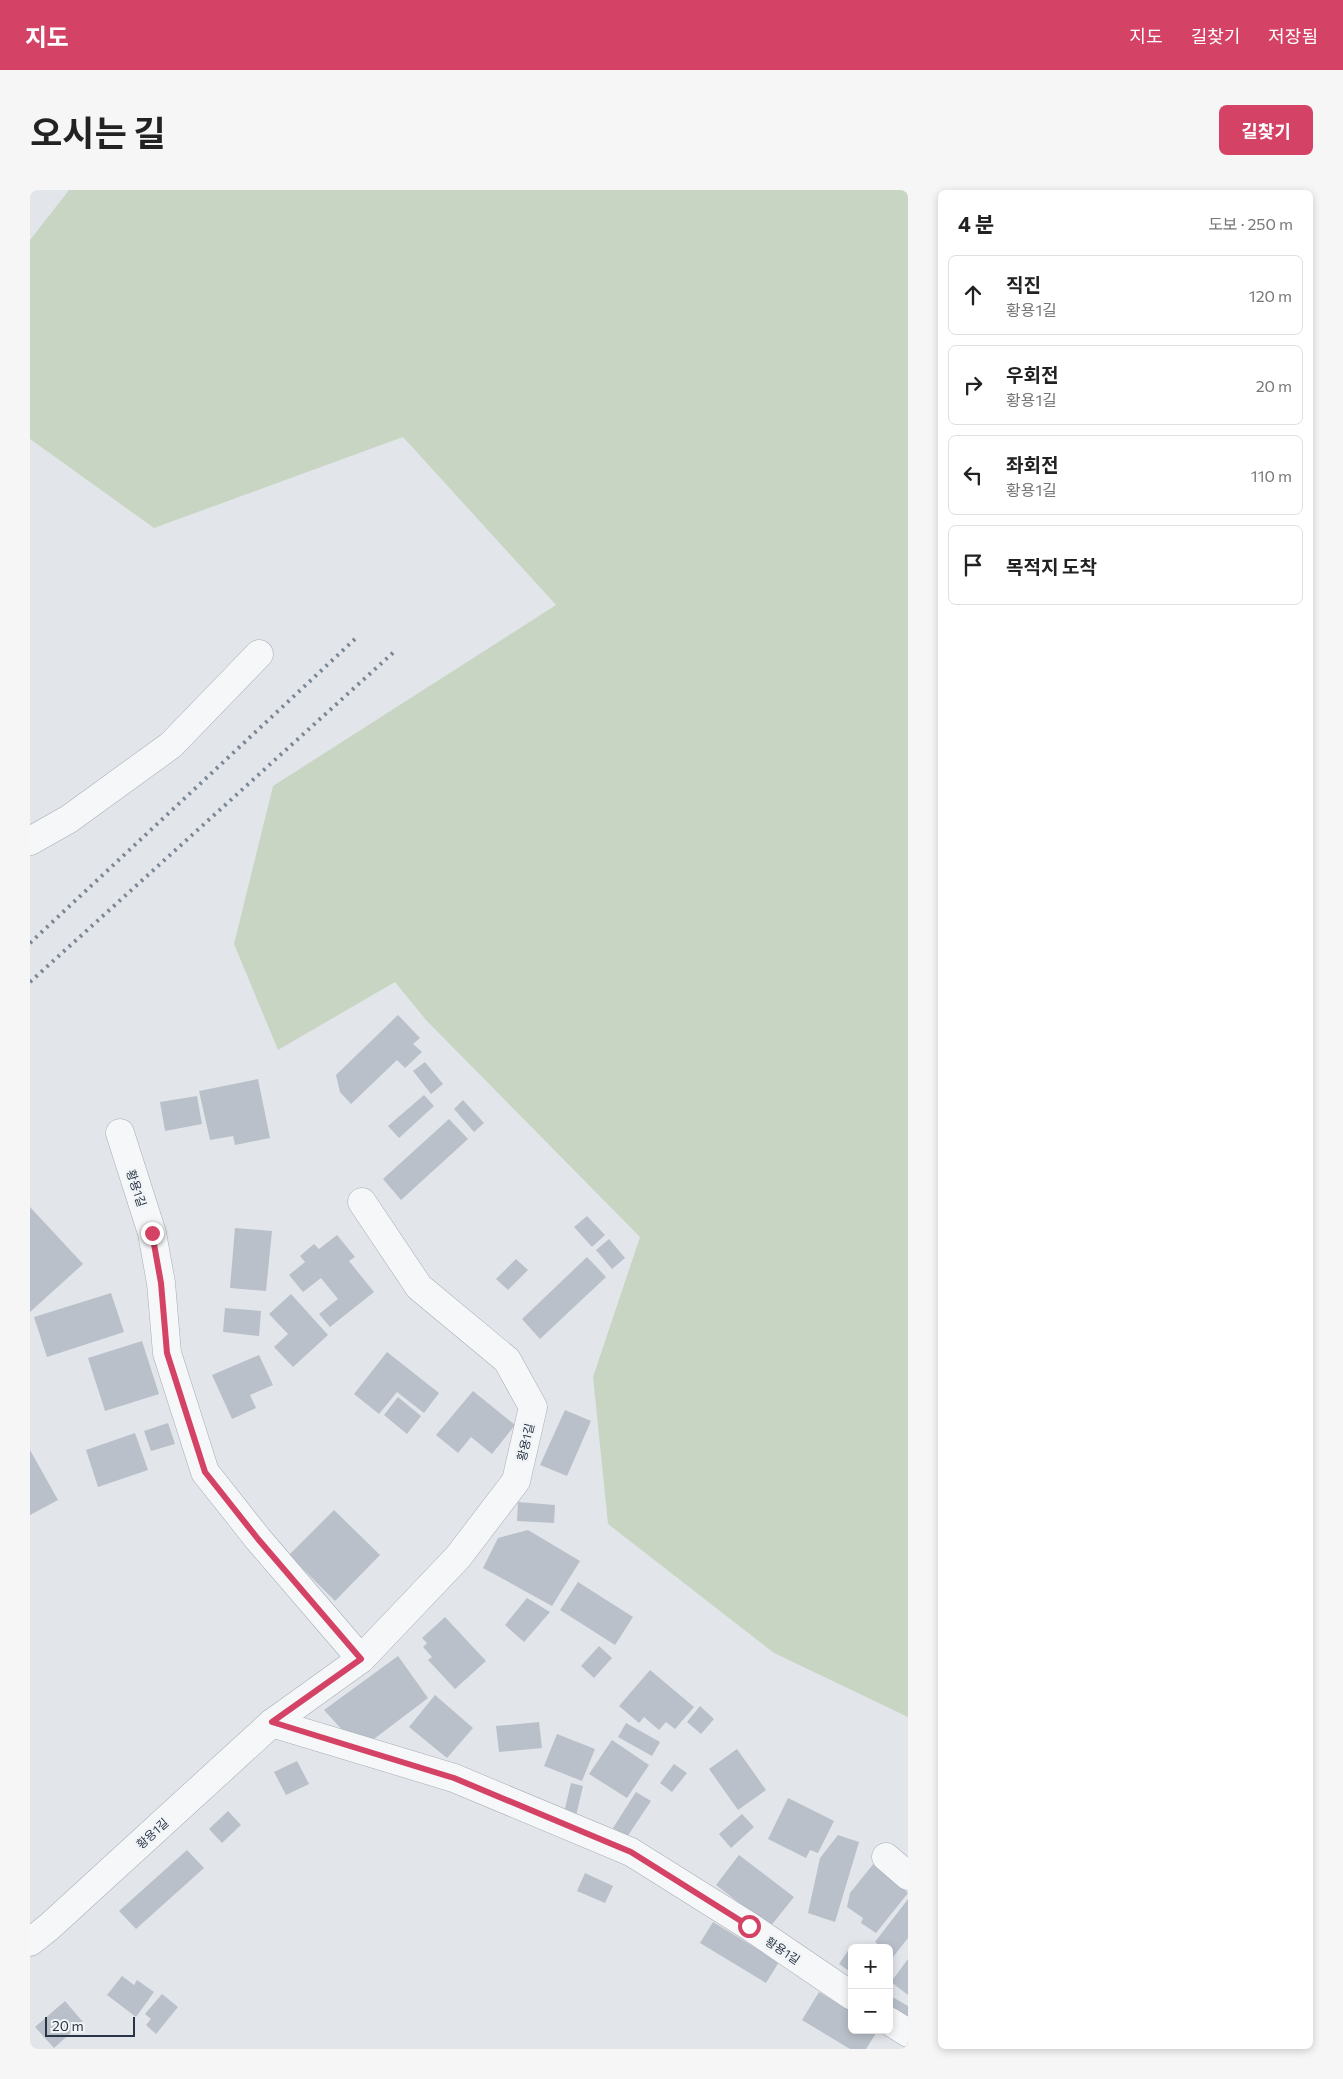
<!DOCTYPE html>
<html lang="ko">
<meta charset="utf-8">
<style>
:root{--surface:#fff;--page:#f6f6f6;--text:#222;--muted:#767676;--line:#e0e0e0;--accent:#d44365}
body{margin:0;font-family:Commissioner,"Noto Sans KR",sans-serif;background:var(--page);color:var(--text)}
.controls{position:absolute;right:15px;bottom:15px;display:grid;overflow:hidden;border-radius:8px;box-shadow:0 2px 8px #0003}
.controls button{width:45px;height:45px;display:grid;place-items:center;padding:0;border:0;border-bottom:1px solid var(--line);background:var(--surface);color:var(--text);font:25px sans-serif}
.scale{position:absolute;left:15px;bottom:12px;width:90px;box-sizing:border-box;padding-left:5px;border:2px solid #293544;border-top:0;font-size:14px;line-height:18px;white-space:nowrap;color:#293544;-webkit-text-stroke:4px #f2f5f8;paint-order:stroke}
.stop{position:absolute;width:15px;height:15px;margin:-11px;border:4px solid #d44365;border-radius:50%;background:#fff}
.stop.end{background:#d44365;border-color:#fff;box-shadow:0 1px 5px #0008}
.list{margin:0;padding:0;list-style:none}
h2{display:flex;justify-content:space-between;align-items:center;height:65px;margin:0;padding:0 20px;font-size:21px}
h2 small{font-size:16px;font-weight:400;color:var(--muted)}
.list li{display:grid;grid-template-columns:32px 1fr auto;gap:15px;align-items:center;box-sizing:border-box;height:80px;margin:0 10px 10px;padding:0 10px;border:1px solid var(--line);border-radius:8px}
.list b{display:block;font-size:19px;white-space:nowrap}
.list p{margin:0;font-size:16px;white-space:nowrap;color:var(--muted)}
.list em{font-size:16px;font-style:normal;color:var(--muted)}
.icon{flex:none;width:28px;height:28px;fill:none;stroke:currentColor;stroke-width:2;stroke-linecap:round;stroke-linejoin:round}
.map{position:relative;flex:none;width:878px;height:1859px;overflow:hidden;border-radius:8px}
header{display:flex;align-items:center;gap:30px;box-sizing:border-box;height:70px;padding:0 25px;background:var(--accent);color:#fff}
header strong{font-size:24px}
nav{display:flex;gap:28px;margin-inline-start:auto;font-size:18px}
.intro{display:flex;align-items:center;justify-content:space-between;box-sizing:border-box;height:120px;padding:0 30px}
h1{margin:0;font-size:35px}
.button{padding:12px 22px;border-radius:8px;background:var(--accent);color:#fff;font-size:18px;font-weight:700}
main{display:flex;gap:30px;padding:0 30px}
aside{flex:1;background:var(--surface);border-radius:8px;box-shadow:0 2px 8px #0003}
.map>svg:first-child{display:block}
.green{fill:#c9d5c3}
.building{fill:#b9c0c9}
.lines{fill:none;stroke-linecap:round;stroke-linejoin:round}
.minor-casing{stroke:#a7adb6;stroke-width:29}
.minor{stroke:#f5f7f9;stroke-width:28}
.rail{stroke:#7b8795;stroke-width:4;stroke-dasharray:2.5 5;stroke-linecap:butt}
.route{stroke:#d44365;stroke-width:6}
.labels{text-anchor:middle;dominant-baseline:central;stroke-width:5;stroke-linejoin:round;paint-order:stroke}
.street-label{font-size:12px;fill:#293544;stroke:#f2f5f8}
</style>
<header>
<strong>지도</strong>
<nav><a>지도</a><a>길찾기</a><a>저장됨</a></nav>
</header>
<div class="intro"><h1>오시는 길</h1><a class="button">길찾기</a></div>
<main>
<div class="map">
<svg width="878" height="1859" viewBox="0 0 878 1859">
<rect width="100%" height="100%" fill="#e2e6eb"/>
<path class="green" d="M 39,0 L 878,0 L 878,1527 L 744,1463 L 578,1334 L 563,1187 L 610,1047 L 396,830 L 365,792 L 248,860 L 204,754 L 243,596 L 526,415 L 373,247 L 124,338 L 0,249 L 0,50 Z"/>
<g class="building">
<path d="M 368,825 L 390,848 L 383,854 L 392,862 L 375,878 L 367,870 L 321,914 L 310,902 L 306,885 Z"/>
<path d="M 395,872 L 413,894 L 401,904 L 383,881 Z"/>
<path d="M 228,889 L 240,948 L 205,955 L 203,946 L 180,950 L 169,901 Z"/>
<path d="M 394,905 L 404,916 L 369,948 L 358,936 Z"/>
<path d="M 167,906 L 172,934 L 135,941 L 130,912 Z"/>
<path d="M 433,910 L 454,933 L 444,942 L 424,919 Z"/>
<path d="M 419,929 L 438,949 L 371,1010 L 353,989 Z"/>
<path d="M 0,1017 L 53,1074 L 0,1122 Z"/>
<path d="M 557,1026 L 575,1045 L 562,1057 L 544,1037 Z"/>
<path d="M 205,1038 L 242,1041 L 236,1101 L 200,1098 Z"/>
<path d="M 307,1045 L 325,1067 L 319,1071 L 344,1102 L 300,1137 L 289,1124 L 308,1109 L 291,1088 L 273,1102 L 259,1085 L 275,1072 L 270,1066 L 284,1054 L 289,1059 Z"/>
<path d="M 579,1049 L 595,1068 L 582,1079 L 566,1060 Z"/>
<path d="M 557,1067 L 576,1087 L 510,1149 L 492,1129 Z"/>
<path d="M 486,1069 L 498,1080 L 478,1100 L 466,1089 Z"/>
<path d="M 81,1103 L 94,1142 L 17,1167 L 4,1127 Z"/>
<path d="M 261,1104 L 298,1145 L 263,1177 L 244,1157 L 258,1144 L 239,1124 Z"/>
<path d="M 195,1118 L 231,1121 L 229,1146 L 193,1142 Z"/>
<path d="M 112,1151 L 129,1204 L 75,1221 L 58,1168 Z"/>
<path d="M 357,1162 L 409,1203 L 394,1223 L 367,1202 L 349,1224 L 324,1204 Z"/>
<path d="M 229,1165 L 243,1195 L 220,1205 L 226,1218 L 202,1229 L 182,1185 Z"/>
<path d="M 443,1201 L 485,1235 L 462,1264 L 441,1247 L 428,1263 L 406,1245 Z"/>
<path d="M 368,1207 L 391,1226 L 377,1244 L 354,1225 Z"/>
<path d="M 535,1220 L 561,1231 L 537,1286 L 510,1275 Z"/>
<path d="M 138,1233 L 145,1254 L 121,1261 L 114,1241 Z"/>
<path d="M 105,1243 L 118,1280 L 68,1297 L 56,1260 Z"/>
<path d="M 0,1260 L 28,1310 L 0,1325 Z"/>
<path d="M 488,1312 L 525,1315 L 524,1333 L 487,1331 Z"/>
<path d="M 304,1320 L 350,1365 L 305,1411 L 259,1365 Z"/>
<path d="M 498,1340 L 550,1371 L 522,1416 L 453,1378 L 468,1348 Z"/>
<path d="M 548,1392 L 603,1427 L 585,1455 L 530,1420 Z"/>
<path d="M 497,1408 L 520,1422 L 494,1452 L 475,1435 Z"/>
<path d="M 415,1427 L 456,1471 L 425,1499 L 398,1470 L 402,1467 L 393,1457 L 397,1453 L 392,1448 Z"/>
<path d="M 569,1456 L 582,1468 L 564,1488 L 551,1476 Z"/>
<path d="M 368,1466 L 398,1508 L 340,1552 L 316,1544 L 294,1520 Z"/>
<path d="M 620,1480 L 664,1517 L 645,1539 L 636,1532 L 629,1540 L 614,1527 L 609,1533 L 589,1516 Z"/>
<path d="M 405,1505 L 443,1538 L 417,1568 L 379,1537 Z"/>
<path d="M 670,1516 L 684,1529 L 671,1544 L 657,1532 Z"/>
<path d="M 509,1532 L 512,1558 L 469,1562 L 466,1536 Z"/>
<path d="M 596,1533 L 630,1552 L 622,1566 L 588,1547 Z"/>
<path d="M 527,1544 L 565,1559 L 552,1591 L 514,1576 Z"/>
<path d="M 582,1550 L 619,1575 L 597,1608 L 559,1584 Z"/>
<path d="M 707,1559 L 736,1600 L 708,1620 L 679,1579 Z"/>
<path d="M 267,1571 L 279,1594 L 256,1605 L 244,1582 Z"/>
<path d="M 644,1574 L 657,1583 L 642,1602 L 630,1593 Z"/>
<path d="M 541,1593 L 553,1596 L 546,1626 L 534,1623 Z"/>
<path d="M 606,1602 L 621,1611 L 597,1647 L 583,1638 Z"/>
<path d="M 758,1608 L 804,1631 L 788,1663 L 780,1660 L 776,1668 L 738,1649 Z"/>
<path d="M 198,1621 L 211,1635 L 192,1653 L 179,1639 Z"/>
<path d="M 712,1624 L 724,1637 L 701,1658 L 689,1644 Z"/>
<path d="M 808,1645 L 829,1652 L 805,1732 L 778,1723 L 790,1668 Z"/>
<path d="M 157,1660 L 174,1678 L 106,1739 L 89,1721 Z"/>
<path d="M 709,1665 L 764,1707 L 740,1737 L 686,1695 Z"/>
<path d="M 845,1672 L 878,1703 L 846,1743 L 831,1733 L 833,1728 L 817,1717 L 820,1703 Z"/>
<path d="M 555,1683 L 583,1696 L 575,1713 L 547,1701 Z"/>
<path d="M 878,1709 L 878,1748 L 863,1767 L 859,1764 L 859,1758 L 852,1758 L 845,1752 Z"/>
<path d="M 683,1732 L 749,1772 L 736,1793 L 670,1753 Z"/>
<path d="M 822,1755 L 825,1758 L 822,1758 L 822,1783 L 809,1774 Z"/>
<path d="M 878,1769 L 878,1805 L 861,1792 Z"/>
<path d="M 92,1786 L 104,1795 L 107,1790 L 124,1802 L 106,1827 L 77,1805 Z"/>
<path d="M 789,1802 L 822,1822 L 822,1840 L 848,1840 L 836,1859 L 820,1859 L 772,1830 Z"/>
<path d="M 132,1804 L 148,1817 L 126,1844 L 116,1835 L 121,1829 L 115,1824 Z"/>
<path d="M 859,1805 L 878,1816 L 878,1834 L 859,1822 Z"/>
<path d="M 35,1811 L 53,1832 L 24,1858 L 5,1837 Z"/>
</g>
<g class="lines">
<defs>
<g id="minor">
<path d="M 0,651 L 39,629 L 141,555 L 229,464"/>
<path d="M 90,943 L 122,1043 L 131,1093 L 137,1163 L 175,1282 L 228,1349 L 331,1469"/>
<path d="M 242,1533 L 424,1588 L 601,1662 L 719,1736 L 822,1806"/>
<path d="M 856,1667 L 878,1686"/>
<path d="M 0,1752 L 19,1737 L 242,1533 L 331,1469 L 428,1367 L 486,1291 L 503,1217 L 477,1170 L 389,1097 L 332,1012"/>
<path d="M 859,1831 L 878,1843"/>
</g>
</defs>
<use href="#minor" class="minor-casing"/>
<use href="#minor" class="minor"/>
<g class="rail">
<path d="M 0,753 L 326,448"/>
<path d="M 0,792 L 365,461"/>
</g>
</g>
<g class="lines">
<path class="route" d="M 122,1043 L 131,1093 L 137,1163 L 175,1282 L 228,1349 L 331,1469 L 242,1532 L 424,1588 L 601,1662 L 719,1736"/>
</g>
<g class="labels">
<g class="street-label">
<text transform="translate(107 998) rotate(72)">황용1길</text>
<text transform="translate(495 1252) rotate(-77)">황용1길</text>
<text transform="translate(122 1643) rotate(-42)">황용1길</text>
<text transform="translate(753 1760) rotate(34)">황용1길</text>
</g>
</g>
</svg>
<div class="controls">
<button>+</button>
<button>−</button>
</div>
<div class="scale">20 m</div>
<div class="stop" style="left:719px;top:1736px"></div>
<div class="stop end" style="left:122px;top:1043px"></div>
</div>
<aside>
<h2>4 분<small>도보 · 250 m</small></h2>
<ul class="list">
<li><svg class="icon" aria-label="ahead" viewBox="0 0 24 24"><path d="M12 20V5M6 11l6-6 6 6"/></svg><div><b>직진</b><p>황용1길</p></div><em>120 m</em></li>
<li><svg class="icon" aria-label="right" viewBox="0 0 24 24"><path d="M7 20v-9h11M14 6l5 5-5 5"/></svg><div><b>우회전</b><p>황용1길</p></div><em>20 m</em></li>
<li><svg class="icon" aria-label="left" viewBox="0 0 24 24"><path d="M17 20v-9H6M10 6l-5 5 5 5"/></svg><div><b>좌회전</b><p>황용1길</p></div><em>110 m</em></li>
<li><svg class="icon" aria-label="arrive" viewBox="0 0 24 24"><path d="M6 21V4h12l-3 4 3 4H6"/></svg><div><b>목적지 도착</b></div></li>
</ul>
</aside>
</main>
